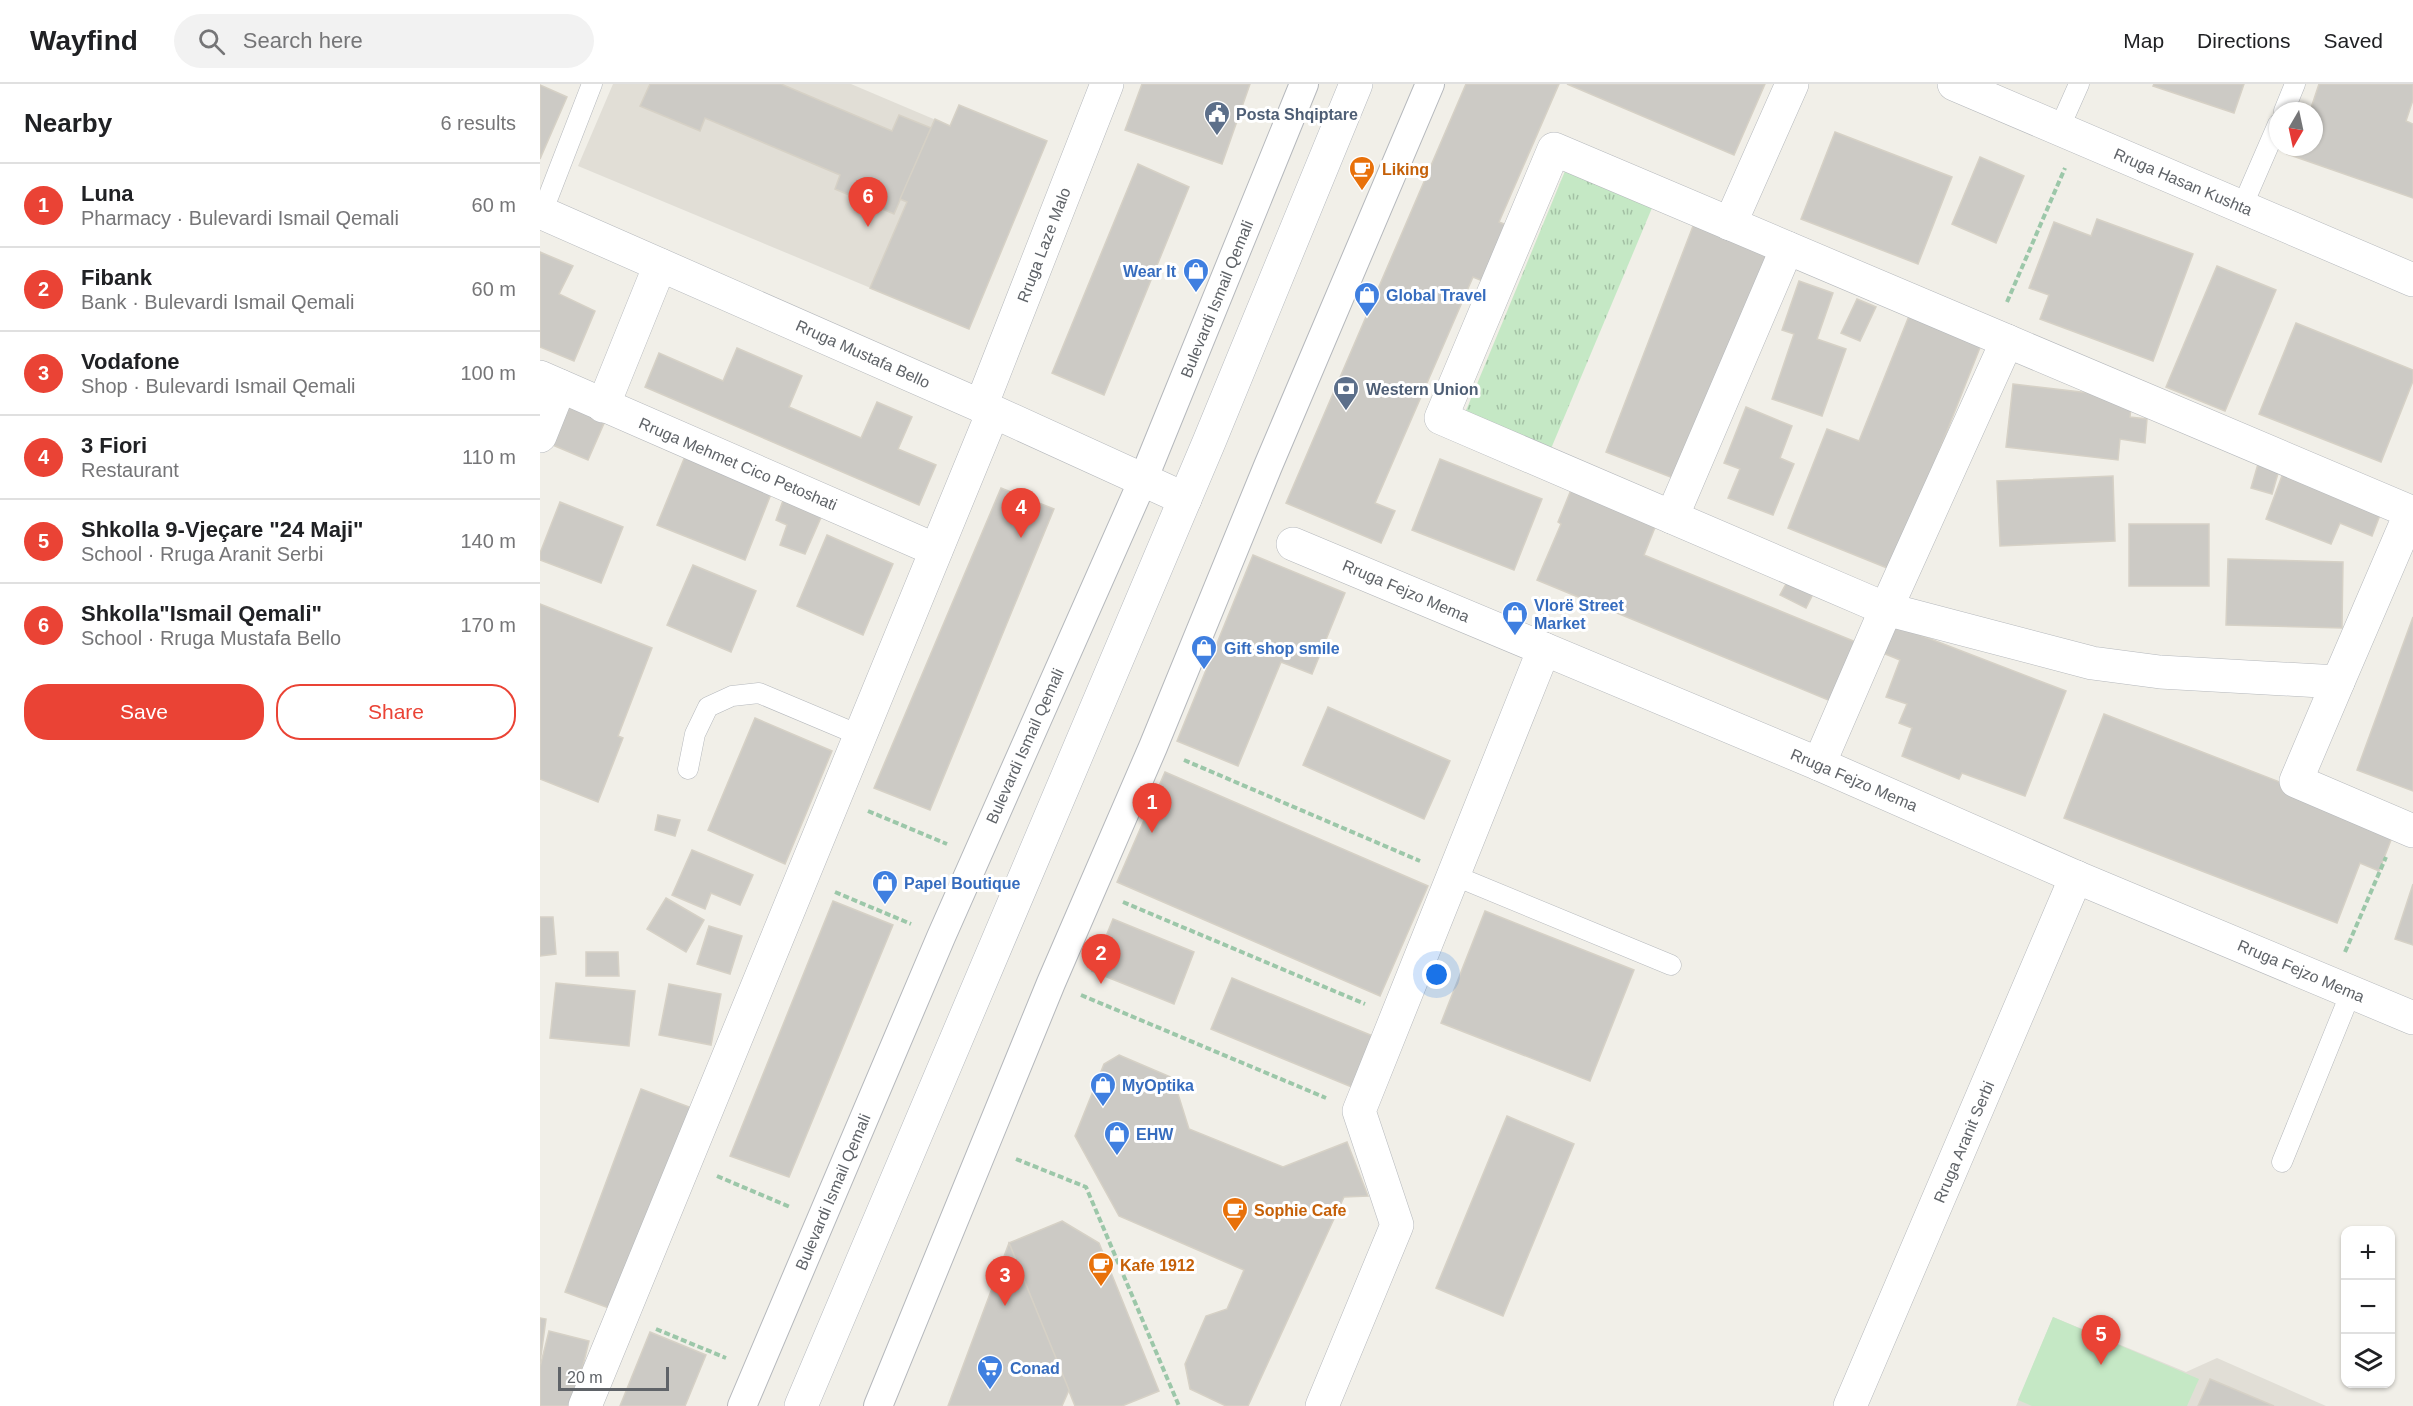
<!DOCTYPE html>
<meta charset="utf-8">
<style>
:root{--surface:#fff;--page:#f2f2f2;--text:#202124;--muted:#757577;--line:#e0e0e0;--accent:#ea4335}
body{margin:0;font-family:Helvetica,sans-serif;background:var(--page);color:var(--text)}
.controls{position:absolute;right:18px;bottom:18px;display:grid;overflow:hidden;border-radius:12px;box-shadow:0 2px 4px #0004}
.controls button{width:54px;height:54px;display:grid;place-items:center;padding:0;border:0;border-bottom:2px solid var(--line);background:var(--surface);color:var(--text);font:30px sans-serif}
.compass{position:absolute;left:1729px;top:18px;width:54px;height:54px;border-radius:50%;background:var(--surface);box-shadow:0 2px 4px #0004;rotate:189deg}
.scale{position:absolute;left:18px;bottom:15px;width:111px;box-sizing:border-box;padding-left:6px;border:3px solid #5f6368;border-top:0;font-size:16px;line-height:21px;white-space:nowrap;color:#5f6368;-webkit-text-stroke:4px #fff;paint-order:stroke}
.you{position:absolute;left:897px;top:891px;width:21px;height:21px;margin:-15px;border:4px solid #fff;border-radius:50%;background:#1a73e8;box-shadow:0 0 0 9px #1a73e833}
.badge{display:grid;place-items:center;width:39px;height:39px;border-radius:50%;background:var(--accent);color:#fff;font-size:20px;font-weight:700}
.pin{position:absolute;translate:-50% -50px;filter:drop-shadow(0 2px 3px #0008)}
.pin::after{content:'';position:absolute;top:32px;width:21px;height:18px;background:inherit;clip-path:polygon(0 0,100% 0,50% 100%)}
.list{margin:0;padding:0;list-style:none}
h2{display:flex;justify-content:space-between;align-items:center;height:78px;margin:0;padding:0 24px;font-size:26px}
h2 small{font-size:20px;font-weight:400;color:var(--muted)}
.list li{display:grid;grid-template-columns:39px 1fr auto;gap:18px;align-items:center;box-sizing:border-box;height:84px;padding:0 24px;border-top:2px solid var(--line)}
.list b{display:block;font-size:22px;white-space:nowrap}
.list p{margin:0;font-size:20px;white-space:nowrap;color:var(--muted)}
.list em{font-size:20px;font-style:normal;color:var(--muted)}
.actions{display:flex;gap:12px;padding:18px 24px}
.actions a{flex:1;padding:14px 0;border:2px solid var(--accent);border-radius:24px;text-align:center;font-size:21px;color:var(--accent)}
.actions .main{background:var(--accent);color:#fff}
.icon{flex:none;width:33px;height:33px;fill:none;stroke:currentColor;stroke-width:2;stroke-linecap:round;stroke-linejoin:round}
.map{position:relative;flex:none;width:1873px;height:1322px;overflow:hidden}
header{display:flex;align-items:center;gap:36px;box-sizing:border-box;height:84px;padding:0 30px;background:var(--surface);border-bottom:2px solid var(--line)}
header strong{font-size:28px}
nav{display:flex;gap:33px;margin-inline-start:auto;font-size:21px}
.search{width:420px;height:54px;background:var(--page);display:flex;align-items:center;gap:15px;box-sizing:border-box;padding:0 21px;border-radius:33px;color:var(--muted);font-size:22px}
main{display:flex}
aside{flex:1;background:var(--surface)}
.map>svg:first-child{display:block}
.education{fill:#e1ded6}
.grass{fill:#c5e8c5}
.park{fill:url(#park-tufts)}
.building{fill:#cccac5;stroke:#d6d1c6;stroke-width:1.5}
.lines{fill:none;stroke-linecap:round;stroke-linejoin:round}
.service-casing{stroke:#b5b8bc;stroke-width:21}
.pedestrian-casing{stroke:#b5b8bc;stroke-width:30}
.minor-casing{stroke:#b5b8bc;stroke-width:34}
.tertiary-casing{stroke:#b5b8bc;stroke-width:34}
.secondary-casing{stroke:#b6babf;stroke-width:34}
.path{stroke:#9cc7a9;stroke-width:4;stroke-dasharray:6 3;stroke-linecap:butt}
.service{stroke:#fff;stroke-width:20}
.pedestrian{stroke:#fff;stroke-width:28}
.minor{stroke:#fff;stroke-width:33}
.tertiary{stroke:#fff;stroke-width:33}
.secondary{stroke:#fff;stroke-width:33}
.labels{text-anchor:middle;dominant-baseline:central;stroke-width:6;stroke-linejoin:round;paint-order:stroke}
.service-label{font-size:16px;font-weight:bold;fill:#4e5e75;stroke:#fff;text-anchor:start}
.food-label{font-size:16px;font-weight:bold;fill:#c56008;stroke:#fff;text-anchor:start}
.street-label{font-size:16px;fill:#5f6368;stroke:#fff}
.shop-label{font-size:16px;font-weight:bold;fill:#366cbe;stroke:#fff;text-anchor:start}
</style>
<header>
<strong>Wayfind</strong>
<div class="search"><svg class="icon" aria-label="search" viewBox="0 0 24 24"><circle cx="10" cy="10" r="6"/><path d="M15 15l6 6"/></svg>Search here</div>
<nav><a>Map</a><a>Directions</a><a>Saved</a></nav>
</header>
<main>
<aside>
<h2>Nearby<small>6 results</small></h2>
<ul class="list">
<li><span class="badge">1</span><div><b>Luna</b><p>Pharmacy · Bulevardi Ismail Qemali</p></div><em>60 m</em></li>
<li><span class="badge">2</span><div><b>Fibank</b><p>Bank · Bulevardi Ismail Qemali</p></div><em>60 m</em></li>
<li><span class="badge">3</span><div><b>Vodafone</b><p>Shop · Bulevardi Ismail Qemali</p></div><em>100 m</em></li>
<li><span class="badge">4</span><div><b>3 Fiori</b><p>Restaurant</p></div><em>110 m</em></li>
<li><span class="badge">5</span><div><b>Shkolla 9-Vjeçare &quot;24 Maji&quot;</b><p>School · Rruga Aranit Serbi</p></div><em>140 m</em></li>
<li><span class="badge">6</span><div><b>Shkolla&quot;Ismail Qemali&quot;</b><p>School · Rruga Mustafa Bello</p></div><em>170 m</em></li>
</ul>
<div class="actions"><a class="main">Save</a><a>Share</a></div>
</aside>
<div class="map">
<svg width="1873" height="1322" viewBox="0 0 1873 1322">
<defs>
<pattern id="park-tufts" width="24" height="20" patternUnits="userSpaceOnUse" patternTransform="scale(1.5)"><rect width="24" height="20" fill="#c5e8c5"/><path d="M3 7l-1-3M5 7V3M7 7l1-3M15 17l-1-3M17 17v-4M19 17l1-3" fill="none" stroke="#a3c0a4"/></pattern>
</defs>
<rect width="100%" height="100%" fill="#f1efe8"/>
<g class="education">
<path d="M 73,0 L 311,0 L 410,42 L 419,21 L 507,57 L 429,245 L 38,82 Z"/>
<path d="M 1513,1233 L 1646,1288 L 1677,1274 L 1786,1322 L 1476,1322 Z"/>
</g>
<path class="grass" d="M 1513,1233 L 1659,1295 L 1647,1322 L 1492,1322 L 1478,1316 Z"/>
<path class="park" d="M 1025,87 L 1112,124 L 1010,367 L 925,329 Z"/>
<g class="building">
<path d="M 110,0 L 241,0 L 352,47 L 359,31 L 391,44 L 354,130 L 295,105 L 300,91 L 165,34 L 160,47 L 100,22 Z"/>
<path d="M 602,0 L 710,0 L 682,80 L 585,46 Z"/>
<path d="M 926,0 L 1019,0 L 959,138 L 974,144 L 950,200 L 933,193 L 835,419 L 855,427 L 841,459 L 746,419 Z"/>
<path d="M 1027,0 L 1225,0 L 1194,71 Z"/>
<path d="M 1614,0 L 1704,0 L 1694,29 L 1613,2 Z"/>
<path d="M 1779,0 L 1873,0 L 1873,16 L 1866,37 L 1873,40 L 1873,114 L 1747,70 L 1749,63 L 1774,63 L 1774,27 L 1770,27 Z"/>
<path d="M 0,1 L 27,13 L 0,75 Z"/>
<path d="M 419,21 L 507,57 L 429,245 L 330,204 L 367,118 L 360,115 L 395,35 L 410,42 Z"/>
<path d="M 1295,48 L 1412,93 L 1378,180 L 1261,135 Z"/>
<path d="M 1440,73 L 1484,92 L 1456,159 L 1412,140 Z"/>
<path d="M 598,80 L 649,103 L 564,311 L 512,289 Z"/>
<path d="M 1557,135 L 1653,170 L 1613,277 L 1500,235 L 1509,211 L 1489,204 L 1514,138 L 1551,152 Z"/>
<path d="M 1155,137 L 1230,165 L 1141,397 L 1066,368 Z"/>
<path d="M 0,168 L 33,182 L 19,210 L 55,227 L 34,277 L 0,263 Z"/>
<path d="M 1677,182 L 1736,206 L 1685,327 L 1626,303 Z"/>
<path d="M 1259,197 L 1293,209 L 1277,255 L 1306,265 L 1282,332 L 1232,315 L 1254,250 L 1242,246 Z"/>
<path d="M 1317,215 L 1336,223 L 1320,257 L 1301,249 Z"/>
<path d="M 1369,232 L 1441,261 L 1352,486 L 1248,444 L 1287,345 L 1319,357 Z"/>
<path d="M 1756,239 L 1873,286 L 1873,297 L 1841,378 L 1719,330 Z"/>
<path d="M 197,264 L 262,292 L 249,323 L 321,354 L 337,318 L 372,333 L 358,365 L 396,381 L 379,421 L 105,303 L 119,269 L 183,297 Z"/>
<path d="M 1473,300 L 1592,314 L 1590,333 L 1607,335 L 1605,359 L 1580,355 L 1578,376 L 1466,363 Z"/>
<path d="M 29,310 L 69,328 L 48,376 L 8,359 Z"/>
<path d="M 1206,323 L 1252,342 L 1240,374 L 1254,380 L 1233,431 L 1188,414 L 1200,385 L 1184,379 Z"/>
<path d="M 148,365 L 235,400 L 205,476 L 117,441 Z"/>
<path d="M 900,375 L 1002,415 L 974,486 L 872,446 Z"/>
<path d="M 1718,380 L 1739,386 L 1732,410 L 1711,404 Z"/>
<path d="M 1746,381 L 1845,418 L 1832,452 L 1800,439 L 1791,460 L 1726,435 Z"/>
<path d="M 1573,392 L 1575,457 L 1460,462 L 1457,397 Z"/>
<path d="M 1033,401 L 1118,436 L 1104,471 L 1323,561 L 1298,620 L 997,496 L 1021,440 L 1018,438 Z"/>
<path d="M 461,404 L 514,425 L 390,726 L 334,704 Z"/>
<path d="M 245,411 L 286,422 L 265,470 L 240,461 L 247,441 L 236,436 Z"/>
<path d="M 20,418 L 83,443 L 61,499 L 0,476 L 0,469 Z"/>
<rect x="1589" y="440" width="80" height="62"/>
<path d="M 287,451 L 353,480 L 323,551 L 257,522 Z"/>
<path d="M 713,471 L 805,509 L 772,590 L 741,578 L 698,682 L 637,657 Z"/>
<path d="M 1688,475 L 1803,478 L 1802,544 L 1686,541 Z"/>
<path d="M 153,481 L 216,507 L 191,568 L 127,541 Z"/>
<path d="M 1252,489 L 1277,502 L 1266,524 L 1240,511 Z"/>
<path d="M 0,520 L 112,564 L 78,652 L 83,654 L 58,718 L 0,695 Z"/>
<path d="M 1873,533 L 1873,707 L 1817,686 Z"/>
<path d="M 1354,541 L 1526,607 L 1485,712 L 1422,689 L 1419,695 L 1362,672 L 1372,644 L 1359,639 L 1367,620 L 1346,613 L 1360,576 L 1343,569 Z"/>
<path d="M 788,623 L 910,677 L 884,735 L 763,681 Z"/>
<path d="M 1564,630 L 1856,743 L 1839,787 L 1820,779 L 1797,839 L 1524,734 Z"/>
<path d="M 215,634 L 292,667 L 245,780 L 168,746 Z"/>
<path d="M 625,688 L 888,802 L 840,912 L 577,798 Z"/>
<path d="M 118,731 L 140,736 L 135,752 L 115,746 Z"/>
<path d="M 152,766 L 213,791 L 200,821 L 171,809 L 165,825 L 132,811 Z"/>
<path d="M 1873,800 L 1873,861 L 1855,855 Z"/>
<path d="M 126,814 L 164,836 L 146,868 L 107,845 Z"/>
<path d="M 293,817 L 353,841 L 249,1093 L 190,1072 Z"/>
<path d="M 945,827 L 1094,886 L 1050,997 L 901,939 Z"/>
<path d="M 0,833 L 13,833 L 16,870 L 0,872 Z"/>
<path d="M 573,835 L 654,868 L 634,920 L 552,887 Z"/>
<path d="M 169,842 L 202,852 L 190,890 L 157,880 Z"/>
<path d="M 46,868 L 78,868 L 79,892 L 46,892 Z"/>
<path d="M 692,894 L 840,955 L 819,1006 L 671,945 Z"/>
<path d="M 16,899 L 95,907 L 89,962 L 10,954 Z"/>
<path d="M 129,900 L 181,910 L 171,961 L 119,951 Z"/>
<path d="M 579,971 L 633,994 L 649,1045 L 743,1083 L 807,1058 L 828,1112 L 804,1113 L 708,1322 L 686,1322 L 650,1305 L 645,1280 L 666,1232 L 687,1225 L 704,1186 L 579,1132 L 535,1052 L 564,980 Z"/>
<path d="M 101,1005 L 157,1026 L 80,1228 L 25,1208 Z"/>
<path d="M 967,1032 L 1034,1060 L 963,1232 L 896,1204 Z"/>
<path d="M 522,1137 L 559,1159 L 619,1307 L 582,1322 L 535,1322 L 469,1159 Z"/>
<path d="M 469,1159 L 529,1306 L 522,1322 L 408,1322 Z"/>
<path d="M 0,1234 L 6,1235 L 0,1279 Z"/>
<path d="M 9,1247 L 49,1257 L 33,1322 L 0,1322 L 0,1283 Z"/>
<path d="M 110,1248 L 166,1271 L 145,1322 L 80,1322 Z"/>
<path d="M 1670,1295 L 1734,1322 L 1658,1322 Z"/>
</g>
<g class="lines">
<defs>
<g id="service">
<path d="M 1744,27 L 1755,0"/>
<path d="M 1519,45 L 1539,0"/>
<path d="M 1702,123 L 1738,40"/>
<path d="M 2,129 L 52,0"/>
<path d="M 148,685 L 155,650 L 168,623 L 192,612 L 219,609 L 319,651"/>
<path d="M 913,791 L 1131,881"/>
<path d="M 1742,1078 L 1811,908"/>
</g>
<g id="pedestrian">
<path d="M 202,1322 L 401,853 L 603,396 L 764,0"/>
<path d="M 338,1322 L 511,899 L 613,663 L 728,382 L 890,0"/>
</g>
<g id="minor">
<path d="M 1014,65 L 1467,257 L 1346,525 L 901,334 Z"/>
<path d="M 1190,140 L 1252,0"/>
<path d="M 0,293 L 396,466"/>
<path d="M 63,322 L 120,181"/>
<path d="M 441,322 L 567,0"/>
<path d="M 0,352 L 20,302"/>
<path d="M 1132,433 L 1247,164"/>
<path d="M 753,460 L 1279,680 L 1536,793 L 1873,934"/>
<path d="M 1798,598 L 1756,697 L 1873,747"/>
<path d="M 1279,680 L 1346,525 L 1552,579 L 1620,588 L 1798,598 L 1871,428 L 1467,257"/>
<path d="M 45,1322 L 453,328"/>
<path d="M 782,1322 L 857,1141 L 819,1027 L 1004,565"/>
<path d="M 1310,1322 L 1536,793"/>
</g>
<g id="tertiary">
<path d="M 1414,0 L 1873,196"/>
<path d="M 0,128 L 441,322 L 645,415"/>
</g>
<path id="secondary" d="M 261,1322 L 669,358 L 816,0"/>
</defs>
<use href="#service" class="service-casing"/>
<use href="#pedestrian" class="pedestrian-casing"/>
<use href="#minor" class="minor-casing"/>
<use href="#tertiary" class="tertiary-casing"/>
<use href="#secondary" class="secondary-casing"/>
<g class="path">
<path d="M 1467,218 L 1525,84"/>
<path d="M 644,676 L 880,777"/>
<path d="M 328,727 L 407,760"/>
<path d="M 295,808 L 371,840"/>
<path d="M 583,818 L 825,920"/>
<path d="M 1805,868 L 1846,773"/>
<path d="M 541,911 L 786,1014"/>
<path d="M 476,1075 L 546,1103 L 639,1322"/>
<path d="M 177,1092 L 250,1123"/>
<path d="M 116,1245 L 186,1274"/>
</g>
<use href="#service" class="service"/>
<use href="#pedestrian" class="pedestrian"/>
<use href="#minor" class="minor"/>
<use href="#tertiary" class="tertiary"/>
<use href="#secondary" class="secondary"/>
</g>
<defs>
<symbol id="civic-pin" viewBox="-11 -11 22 30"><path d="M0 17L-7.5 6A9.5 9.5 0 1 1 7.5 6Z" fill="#5c6f8a" stroke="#fff"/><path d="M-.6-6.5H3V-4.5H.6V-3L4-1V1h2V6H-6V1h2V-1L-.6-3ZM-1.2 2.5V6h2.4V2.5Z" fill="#fff"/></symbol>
<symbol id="cafe-pin" viewBox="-11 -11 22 30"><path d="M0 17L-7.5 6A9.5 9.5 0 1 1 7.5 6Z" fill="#e8710a" stroke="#fff"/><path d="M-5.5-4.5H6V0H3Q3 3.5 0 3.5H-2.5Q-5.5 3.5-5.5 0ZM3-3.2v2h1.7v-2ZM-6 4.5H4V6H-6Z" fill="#fff"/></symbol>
<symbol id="shop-pin" viewBox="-11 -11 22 30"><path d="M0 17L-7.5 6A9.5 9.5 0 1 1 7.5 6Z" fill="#3f7fe0" stroke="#fff"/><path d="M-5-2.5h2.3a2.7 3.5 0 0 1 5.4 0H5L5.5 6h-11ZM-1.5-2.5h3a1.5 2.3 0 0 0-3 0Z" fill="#fff"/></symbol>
<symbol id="bank-pin" viewBox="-11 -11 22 30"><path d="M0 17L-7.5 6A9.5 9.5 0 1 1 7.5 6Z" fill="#5c6f8a" stroke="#fff"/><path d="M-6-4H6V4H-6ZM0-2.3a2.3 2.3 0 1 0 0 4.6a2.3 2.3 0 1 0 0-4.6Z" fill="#fff"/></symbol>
<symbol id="supermarket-pin" viewBox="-11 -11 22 30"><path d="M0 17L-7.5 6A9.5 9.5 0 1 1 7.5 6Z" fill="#3f7fe0" stroke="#fff"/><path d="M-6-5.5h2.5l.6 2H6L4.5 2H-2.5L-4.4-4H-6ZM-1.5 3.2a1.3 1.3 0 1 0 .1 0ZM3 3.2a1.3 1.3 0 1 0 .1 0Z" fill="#fff"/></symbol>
</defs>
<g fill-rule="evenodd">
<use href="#civic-pin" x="662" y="15" width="30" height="40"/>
<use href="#cafe-pin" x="807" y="70" width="30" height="40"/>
<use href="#shop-pin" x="641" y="172" width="30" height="40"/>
<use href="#shop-pin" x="812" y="196" width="30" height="40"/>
<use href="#bank-pin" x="791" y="290" width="30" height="40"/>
<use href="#shop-pin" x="960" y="515" width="30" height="40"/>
<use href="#shop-pin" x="649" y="549" width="30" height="40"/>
<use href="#shop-pin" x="330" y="784" width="30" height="40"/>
<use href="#shop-pin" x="548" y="986" width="30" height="40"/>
<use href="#shop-pin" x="562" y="1035" width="30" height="40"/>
<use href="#cafe-pin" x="680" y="1111" width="30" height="40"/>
<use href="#cafe-pin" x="546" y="1166" width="30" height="40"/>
<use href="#supermarket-pin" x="435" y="1269" width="30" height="40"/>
</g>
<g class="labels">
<g class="service-label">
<text x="696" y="30">Posta Shqiptare</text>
<text x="826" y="305">Western Union</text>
</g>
<g class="food-label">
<text x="842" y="85">Liking</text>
<text x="714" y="1126">Sophie Cafe</text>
<text x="580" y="1181">Kafe 1912</text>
</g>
<g class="street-label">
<text transform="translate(1643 98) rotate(23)">Rruga Hasan Kushta</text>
<text transform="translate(504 161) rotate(-69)">Rruga Laze Malo</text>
<text transform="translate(677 215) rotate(-68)">Bulevardi Ismail Qemali</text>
<text transform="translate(323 270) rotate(24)">Rruga Mustafa Bello</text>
<text transform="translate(198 380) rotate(23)">Rruga Mehmet Cico Petoshati</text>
<text transform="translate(866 507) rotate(23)">Rruga Fejzo Mema</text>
<text transform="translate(485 662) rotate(-66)">Bulevardi Ismail Qemali</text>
<text transform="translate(1314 696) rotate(23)">Rruga Fejzo Mema</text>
<text transform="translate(1761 887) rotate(23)">Rruga Fejzo Mema</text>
<text transform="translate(1424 1058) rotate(-67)">Rruga Aranit Serbi</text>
<text transform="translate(293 1108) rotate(-67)">Bulevardi Ismail Qemali</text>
</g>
<g class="shop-label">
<text x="636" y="187" text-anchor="end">Wear It</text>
<text x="846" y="211">Global Travel</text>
<text x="994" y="521">Vlorë Street<tspan x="994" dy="18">Market</tspan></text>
<text x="684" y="564">Gift shop smile</text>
<text x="364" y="799">Papel Boutique</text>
<text x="582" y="1001">MyOptika</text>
<text x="596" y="1050">EHW</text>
<text x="470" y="1284">Conad</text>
</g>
</g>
</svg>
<div class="controls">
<button>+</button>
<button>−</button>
<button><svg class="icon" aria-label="layers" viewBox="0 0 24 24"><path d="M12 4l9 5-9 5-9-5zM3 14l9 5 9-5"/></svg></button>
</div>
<svg class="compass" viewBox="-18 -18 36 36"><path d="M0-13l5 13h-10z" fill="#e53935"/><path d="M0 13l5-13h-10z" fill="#757577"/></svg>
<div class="scale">20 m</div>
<div class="you"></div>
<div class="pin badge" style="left:612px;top:749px">1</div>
<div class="pin badge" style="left:561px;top:900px">2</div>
<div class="pin badge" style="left:465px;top:1222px">3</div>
<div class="pin badge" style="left:481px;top:454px">4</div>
<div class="pin badge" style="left:1561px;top:1281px">5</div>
<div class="pin badge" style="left:328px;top:143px">6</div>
</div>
</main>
